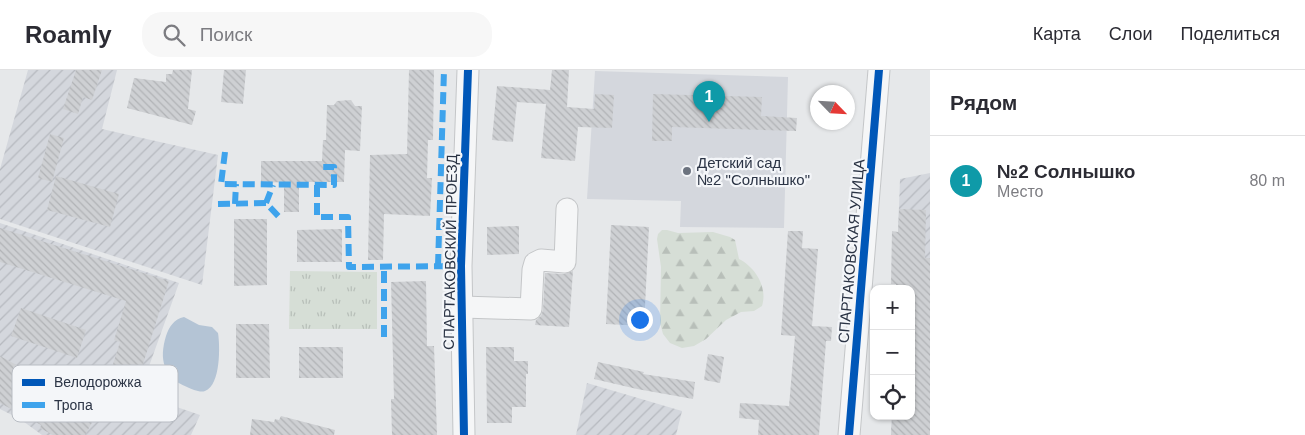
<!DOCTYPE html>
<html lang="ru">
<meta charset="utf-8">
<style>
:root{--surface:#fff;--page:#f7f7f7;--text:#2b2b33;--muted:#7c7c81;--line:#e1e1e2;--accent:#111827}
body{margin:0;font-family:Helvetica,sans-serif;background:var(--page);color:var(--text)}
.controls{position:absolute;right:15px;bottom:15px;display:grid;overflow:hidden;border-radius:10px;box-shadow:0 1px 4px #0004}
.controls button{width:45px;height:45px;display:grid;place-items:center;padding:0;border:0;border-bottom:1px solid var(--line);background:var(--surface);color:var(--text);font:25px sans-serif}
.compass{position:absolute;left:810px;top:15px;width:45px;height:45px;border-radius:50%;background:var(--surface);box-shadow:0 1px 4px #0004;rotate:115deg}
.you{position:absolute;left:639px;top:249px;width:18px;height:18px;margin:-12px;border:4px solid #fff;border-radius:50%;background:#1a73e8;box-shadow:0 0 0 8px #1a73e833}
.badge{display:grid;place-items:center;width:32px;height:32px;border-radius:50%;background:var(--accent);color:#fff;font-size:16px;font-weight:700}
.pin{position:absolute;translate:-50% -41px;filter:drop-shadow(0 1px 2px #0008)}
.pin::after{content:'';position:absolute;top:26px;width:18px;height:15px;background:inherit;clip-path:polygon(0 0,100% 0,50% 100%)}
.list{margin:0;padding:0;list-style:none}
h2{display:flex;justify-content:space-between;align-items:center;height:65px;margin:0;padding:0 20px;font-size:21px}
h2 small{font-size:16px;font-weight:400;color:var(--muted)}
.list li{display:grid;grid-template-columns:32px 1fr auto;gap:15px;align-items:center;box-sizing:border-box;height:90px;padding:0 20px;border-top:1px solid var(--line)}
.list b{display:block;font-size:19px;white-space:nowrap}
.list p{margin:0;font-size:16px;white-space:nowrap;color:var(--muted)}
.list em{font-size:16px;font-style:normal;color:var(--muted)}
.icon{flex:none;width:28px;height:28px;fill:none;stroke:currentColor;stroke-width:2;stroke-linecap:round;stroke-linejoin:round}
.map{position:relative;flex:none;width:930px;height:365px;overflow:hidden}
header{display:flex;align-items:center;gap:30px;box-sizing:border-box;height:70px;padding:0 25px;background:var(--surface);border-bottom:1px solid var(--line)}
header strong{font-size:24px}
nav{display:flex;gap:28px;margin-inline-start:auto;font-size:18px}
.search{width:350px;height:45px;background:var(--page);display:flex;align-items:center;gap:12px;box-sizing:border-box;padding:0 18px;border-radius:20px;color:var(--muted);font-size:19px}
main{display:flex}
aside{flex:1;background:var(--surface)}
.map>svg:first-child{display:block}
.built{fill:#d4d7dd}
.industrial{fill:url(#industrial-furrows)}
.forest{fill:url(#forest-firs)}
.park{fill:url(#park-tufts)}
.water{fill:#b4c4d5}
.building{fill:url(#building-back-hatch)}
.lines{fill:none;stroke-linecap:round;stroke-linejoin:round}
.minor-casing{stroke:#c4c6c8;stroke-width:23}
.minor{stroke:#f5f6f7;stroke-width:21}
.quiet{stroke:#3ea3ec;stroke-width:6;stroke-dasharray:12 6;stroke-linecap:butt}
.cycleway-casing{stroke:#f4f6f9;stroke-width:11}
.cycleway{stroke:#0057b8;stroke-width:8}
.poi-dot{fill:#6c737f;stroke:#f4f6f9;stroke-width:2}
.labels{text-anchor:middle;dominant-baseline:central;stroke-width:4.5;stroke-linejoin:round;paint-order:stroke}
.poi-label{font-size:15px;fill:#2b3445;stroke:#f4f6f9;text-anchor:start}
.street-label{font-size:15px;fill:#2b3445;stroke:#f4f6f9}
.key{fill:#f4f6f9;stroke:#b8bcc3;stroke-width:1}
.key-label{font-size:14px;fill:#2b3445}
</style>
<header>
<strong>Roamly</strong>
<div class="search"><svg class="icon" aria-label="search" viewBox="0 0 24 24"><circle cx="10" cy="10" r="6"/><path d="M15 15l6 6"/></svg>Поиск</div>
<nav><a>Карта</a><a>Слои</a><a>Поделиться</a></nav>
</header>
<main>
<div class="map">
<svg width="930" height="365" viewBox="0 0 930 365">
<defs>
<pattern id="industrial-furrows" width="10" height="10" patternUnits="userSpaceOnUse" patternTransform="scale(1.25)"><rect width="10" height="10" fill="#d4d7dd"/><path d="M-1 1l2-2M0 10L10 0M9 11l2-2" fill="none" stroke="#b6b9bf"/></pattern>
<pattern id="forest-firs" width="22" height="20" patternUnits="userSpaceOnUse" patternTransform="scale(1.25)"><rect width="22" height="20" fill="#d6ded6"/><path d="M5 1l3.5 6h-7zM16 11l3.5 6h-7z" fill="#b8bfb9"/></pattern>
<pattern id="park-tufts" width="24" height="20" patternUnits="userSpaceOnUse" patternTransform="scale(1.25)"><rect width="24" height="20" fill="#d6ded6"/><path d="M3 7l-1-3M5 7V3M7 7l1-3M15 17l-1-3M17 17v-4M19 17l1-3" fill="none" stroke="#b8bfb9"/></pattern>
<pattern id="building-back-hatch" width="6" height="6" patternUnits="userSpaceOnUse" patternTransform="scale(1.25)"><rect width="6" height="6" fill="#ced0d3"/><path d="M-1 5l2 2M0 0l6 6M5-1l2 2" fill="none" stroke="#b1b3b6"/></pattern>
</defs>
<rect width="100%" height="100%" fill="#e6e8ea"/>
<path class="built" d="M 595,1 L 788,7 L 784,158 L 680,157 L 681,131 L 587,129 Z"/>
<g class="industrial">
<path d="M 28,0 L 117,0 L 102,59 L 218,85 L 202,215 L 0,149 L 0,99 Z"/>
<path d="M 930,103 L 930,365 L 891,365 L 892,346 L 911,346 L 911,219 L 896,219 L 900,109 Z"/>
<path d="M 0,153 L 179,213 L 139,324 L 200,345 L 191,365 L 42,365 L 20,349 L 0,339 Z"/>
<path d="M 587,313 L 682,341 L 676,365 L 576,365 Z"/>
</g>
<path class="forest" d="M 662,160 L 667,160 L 678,163 L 713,162 L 730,167 L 735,170 L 739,189 C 755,197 768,217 762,236 L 754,241 L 741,242 L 726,250 L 706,269 L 694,276 L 682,278 L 670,273 L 663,264 L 660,253 L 661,197 L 657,169 L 658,164 Z"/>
<path class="park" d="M 290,201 L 377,202 L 377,259 L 289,259 Z"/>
<path class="water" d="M 184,247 L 199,255 L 212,257 L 218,263 C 220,275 221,315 205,321 C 200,323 192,319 187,317 C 163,307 159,289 166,266 C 169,257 174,249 184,247 Z"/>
<g class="building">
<path d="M 76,0 L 102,0 L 92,30 L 83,27 L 78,44 L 63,39 Z"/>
<path d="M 173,0 L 192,0 L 188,39 L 196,41 L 192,55 L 127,38 L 134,8 L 166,12 L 166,4 L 172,4 Z"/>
<path d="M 224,0 L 246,0 L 243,34 L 221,32 Z"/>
<path d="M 409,0 L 434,0 L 433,70 L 428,70 L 427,108 L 432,108 L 430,146 L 384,144 L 383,190 L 368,190 L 370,85 L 407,84 Z"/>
<path d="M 552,0 L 569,0 L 567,37 L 594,39 L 595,24 L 614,25 L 612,58 L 578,57 L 575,91 L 541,88 L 546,34 L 517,32 L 513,72 L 492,70 L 497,16 L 550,20 Z"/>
<path d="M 653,24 L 762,27 L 761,46 L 797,48 L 796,61 L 672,57 L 672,71 L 652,71 Z"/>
<path d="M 351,30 L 355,36 L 362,36 L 360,81 L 345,80 L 344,112 L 299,112 L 299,142 L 284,142 L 284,112 L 261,113 L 261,91 L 322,91 L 323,70 L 326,70 L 327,35 L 334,35 L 337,31 Z"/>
<path d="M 50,64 L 64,68 L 52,112 L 38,108 Z"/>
<path d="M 56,106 L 119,124 L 110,157 L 47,140 Z"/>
<path d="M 899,139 L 926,140 L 925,188 L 930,188 L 930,365 L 891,365 L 892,346 L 911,346 L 911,219 L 896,219 L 896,214 L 891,214 L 892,161 L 898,162 Z"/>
<path d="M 234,149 L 267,149 L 267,215 L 234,216 Z"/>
<path d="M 611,155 L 649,157 L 644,256 L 606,254 Z"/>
<path d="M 519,156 L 519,184 L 487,185 L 487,157 Z"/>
<path d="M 0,158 L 169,211 L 133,326 L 158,334 L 154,349 L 101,332 L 120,272 L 114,270 L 126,231 L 0,192 Z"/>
<path d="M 342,159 L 342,192 L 297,192 L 297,160 Z"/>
<path d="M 788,161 L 803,161 L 802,178 L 818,179 L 812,256 L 832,257 L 831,271 L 826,271 L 819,365 L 758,365 L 759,350 L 739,348 L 740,333 L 789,336 L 795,266 L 781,265 Z"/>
<path d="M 573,201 L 569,257 L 535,255 L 536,250 L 541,246 L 543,240 L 545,203 L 564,204 Z"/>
<path d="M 426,211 L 427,276 L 434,276 L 437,365 L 392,365 L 391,329 L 394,329 L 391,212 Z"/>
<path d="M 21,238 L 86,260 L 77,288 L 11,266 Z"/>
<path d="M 236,254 L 269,254 L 270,308 L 236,308 Z"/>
<rect x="299" y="277" width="44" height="31"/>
<path d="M 486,277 L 514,277 L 514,291 L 528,291 L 528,304 L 526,304 L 526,337 L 512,337 L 512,353 L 487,353 Z"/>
<path d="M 708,284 L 724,287 L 720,313 L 704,310 Z"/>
<path d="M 0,286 L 59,318 L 54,327 L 94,349 L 85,365 L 53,365 L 40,358 L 41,355 L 0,333 Z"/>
<path d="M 598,292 L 644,302 L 643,304 L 695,312 L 693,329 L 637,319 L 594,309 Z"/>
<path d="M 281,346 L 335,360 L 334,365 L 250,365 L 252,349 L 274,352 L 275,349 L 279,350 Z"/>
</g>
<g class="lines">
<defs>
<g id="minor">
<path d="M 462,237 L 531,239 L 533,200 L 535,193 L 541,190 L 565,192 L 567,139"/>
<path d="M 464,365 L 461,196 L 468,0"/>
<path d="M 849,365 L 879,0"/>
</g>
</defs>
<use href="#minor" class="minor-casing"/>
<use href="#minor" class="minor"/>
<g class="quiet">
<path d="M 225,82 L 221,114 L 334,115 L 334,97 L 323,97"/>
<path d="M 317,115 L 317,147 L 348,147 L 349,197 L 461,196"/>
<path d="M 266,133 L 273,115"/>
<path d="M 218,134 L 266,133 L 281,149"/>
<path d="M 235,134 L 236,114"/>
<path d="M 438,196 L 444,0"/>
<path d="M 384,267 L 384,197"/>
</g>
<defs>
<g id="cycleway">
<path d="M 464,365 L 461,196 L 468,0"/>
<path d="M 849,365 L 879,0"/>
</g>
</defs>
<use href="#cycleway" class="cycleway-casing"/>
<use href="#cycleway" class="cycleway"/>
</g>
<circle class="poi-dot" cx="687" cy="101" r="5"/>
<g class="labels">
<g class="poi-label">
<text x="697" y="92">Детский сад<tspan x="697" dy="17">№2 "Солнышко"</tspan></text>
</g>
<g class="street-label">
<text transform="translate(851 181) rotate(-85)">СПАРТАКОВСКАЯ УЛИЦА</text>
<text transform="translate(450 182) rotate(-89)">СПАРТАКОВСКИЙ ПРОЕЗД</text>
</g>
</g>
<rect x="12" y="295" width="166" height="57" rx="8" class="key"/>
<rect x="22" y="309" width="23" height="7" fill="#0057b8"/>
<rect x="22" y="332" width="23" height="6" fill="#3ea3ec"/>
<g class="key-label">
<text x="54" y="317">Велодорожка</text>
<text x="54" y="340">Тропа</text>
</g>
</svg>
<div class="controls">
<button>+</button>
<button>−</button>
<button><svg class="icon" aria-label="locate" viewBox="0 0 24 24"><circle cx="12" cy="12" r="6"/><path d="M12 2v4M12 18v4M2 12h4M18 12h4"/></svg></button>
</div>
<svg class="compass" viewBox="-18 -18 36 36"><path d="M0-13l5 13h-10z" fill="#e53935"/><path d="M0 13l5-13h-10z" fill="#7c7c81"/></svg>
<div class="you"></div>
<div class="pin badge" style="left:709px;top:52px;background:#0f9aa8">1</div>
</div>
<aside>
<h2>Рядом<small></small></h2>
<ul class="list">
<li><span class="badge" style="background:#0f9aa8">1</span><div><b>№2 Солнышко</b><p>Место</p></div><em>80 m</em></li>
</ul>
</aside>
</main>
